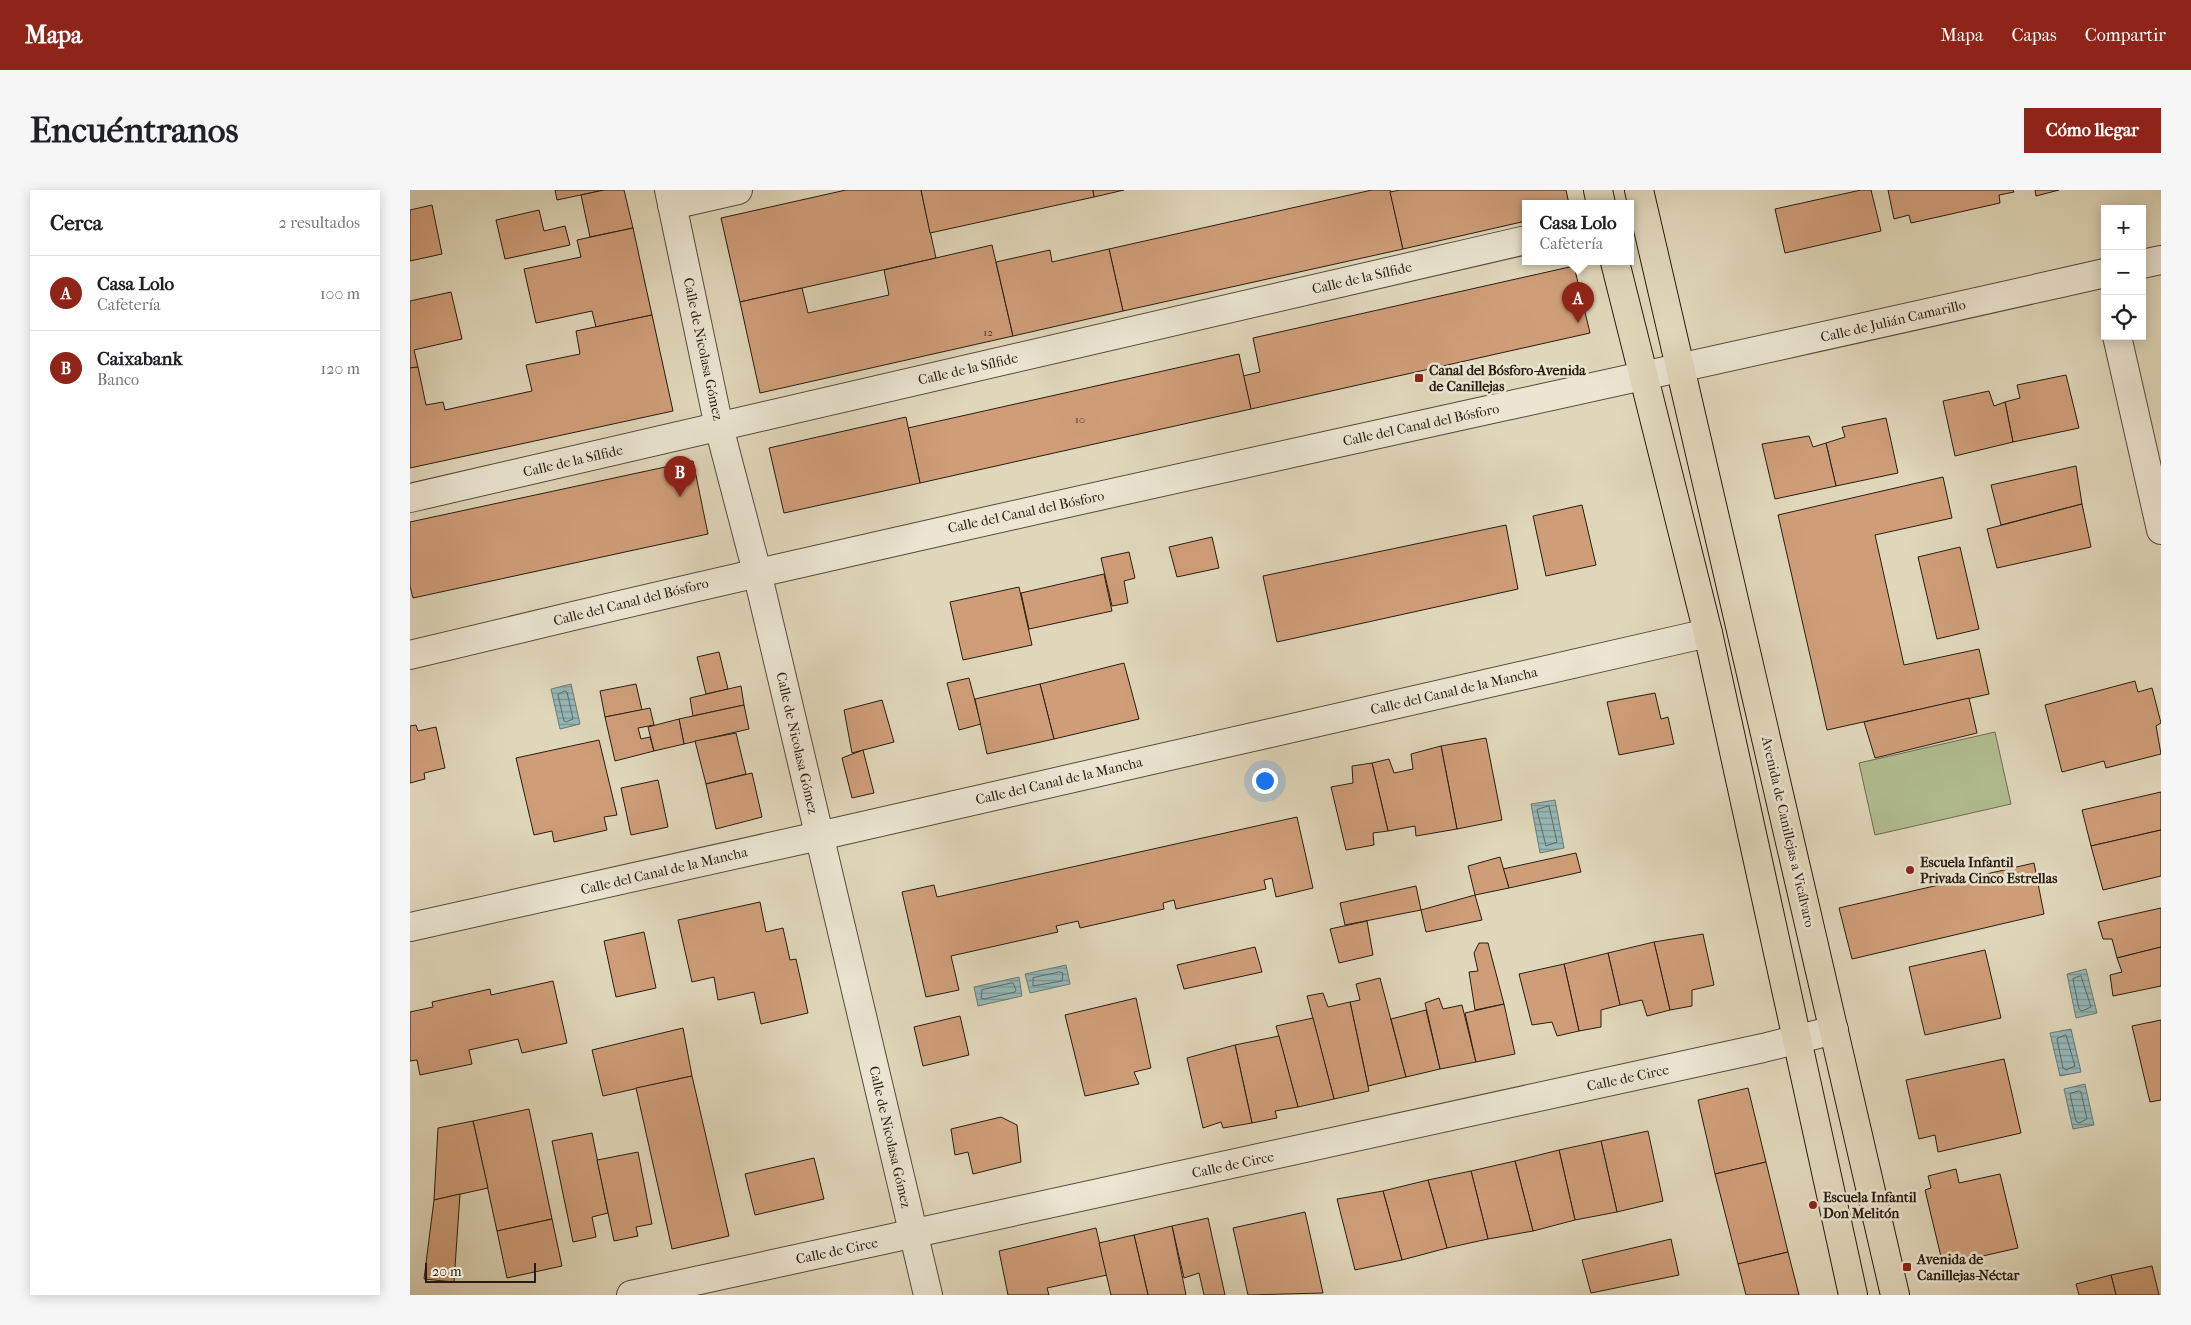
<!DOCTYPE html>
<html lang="es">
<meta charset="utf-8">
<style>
:root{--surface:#fff;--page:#f6f6f6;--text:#202124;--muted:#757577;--line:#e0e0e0;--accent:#8f2418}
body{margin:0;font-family:"IM FELL French Canon",serif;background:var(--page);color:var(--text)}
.controls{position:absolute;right:15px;top:15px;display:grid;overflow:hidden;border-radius:0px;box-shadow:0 2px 12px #0003}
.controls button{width:45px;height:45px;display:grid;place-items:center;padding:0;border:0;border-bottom:1px solid var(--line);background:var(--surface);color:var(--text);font:25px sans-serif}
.scale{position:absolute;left:15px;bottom:12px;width:111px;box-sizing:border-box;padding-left:5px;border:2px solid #281c11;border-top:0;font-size:14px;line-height:18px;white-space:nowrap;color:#281c11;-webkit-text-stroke:4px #ebe5d2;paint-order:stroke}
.you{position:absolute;left:854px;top:590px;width:18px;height:18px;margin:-12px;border:4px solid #fff;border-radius:50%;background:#1a73e8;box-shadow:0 0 0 8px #1a73e833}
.badge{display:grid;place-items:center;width:32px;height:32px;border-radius:50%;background:var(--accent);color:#fff;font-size:16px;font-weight:700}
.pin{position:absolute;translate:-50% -41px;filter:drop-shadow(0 1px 2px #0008)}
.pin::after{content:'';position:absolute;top:26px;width:18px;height:15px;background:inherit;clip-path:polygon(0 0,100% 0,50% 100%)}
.popup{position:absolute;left:1112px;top:10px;width:112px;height:65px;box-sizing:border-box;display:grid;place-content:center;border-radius:0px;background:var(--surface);filter:drop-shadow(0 1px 4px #0005);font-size:16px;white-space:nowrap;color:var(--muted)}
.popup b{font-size:19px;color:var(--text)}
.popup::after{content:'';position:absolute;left:50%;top:100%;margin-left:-10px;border:10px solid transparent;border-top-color:var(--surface)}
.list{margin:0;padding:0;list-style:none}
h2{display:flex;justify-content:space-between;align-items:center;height:65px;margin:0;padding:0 20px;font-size:21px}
h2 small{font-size:16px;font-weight:400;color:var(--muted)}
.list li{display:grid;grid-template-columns:32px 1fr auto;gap:15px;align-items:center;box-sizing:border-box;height:75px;padding:0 20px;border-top:1px solid var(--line)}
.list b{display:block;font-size:19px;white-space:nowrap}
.list p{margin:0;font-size:16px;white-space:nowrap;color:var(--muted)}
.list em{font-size:16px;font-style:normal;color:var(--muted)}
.icon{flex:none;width:28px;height:28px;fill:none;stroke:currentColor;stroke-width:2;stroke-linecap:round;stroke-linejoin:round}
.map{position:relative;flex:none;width:1751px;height:1105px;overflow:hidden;border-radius:0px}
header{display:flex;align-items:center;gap:30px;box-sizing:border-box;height:70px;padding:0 25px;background:var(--accent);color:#fff}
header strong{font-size:24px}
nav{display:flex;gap:28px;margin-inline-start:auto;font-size:18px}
.intro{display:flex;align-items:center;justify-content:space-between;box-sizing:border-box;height:120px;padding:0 30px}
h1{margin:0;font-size:35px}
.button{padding:12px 22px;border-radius:0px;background:var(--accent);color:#fff;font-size:18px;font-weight:700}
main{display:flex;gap:30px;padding:0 30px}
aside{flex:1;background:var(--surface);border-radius:0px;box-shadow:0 2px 12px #0003}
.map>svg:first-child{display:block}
.grass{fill:#b1be91;stroke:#6c6d51}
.water{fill:url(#water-rules);stroke:#6a7a75}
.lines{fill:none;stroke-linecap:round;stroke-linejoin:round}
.shore{stroke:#5f6a64;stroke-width:1}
.building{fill:#cf9e79;stroke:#281c11}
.street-casing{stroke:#564b3b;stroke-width:30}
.primary-casing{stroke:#281c11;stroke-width:30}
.street{stroke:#ebe5d2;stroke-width:28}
.primary{stroke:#e0d7ba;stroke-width:28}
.poi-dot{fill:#8f2418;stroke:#ebe5d2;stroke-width:2}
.labels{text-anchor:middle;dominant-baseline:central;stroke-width:5;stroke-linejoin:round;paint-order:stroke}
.number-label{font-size:11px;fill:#523c2b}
.street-label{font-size:14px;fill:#281c11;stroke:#ebe5d2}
.poi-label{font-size:14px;font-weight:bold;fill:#281c11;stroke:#ebe5d2;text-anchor:start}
</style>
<header>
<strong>Mapa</strong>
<nav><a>Mapa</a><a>Capas</a><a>Compartir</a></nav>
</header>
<div class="intro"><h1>Encuéntranos</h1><a class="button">Cómo llegar</a></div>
<main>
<aside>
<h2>Cerca<small>2 resultados</small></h2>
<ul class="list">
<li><span class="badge">A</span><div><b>Casa Lolo</b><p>Cafetería</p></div><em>100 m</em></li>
<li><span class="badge">B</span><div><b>Caixabank</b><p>Banco</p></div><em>120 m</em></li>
</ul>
</aside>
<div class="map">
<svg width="1751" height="1105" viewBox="0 0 1751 1105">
<defs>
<pattern id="water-rules" width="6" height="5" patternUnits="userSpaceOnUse" patternTransform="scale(1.25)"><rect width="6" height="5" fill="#96b8b8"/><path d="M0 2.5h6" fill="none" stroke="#7a9594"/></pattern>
</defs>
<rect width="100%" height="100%" fill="#e0d7ba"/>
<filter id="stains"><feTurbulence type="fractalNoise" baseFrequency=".004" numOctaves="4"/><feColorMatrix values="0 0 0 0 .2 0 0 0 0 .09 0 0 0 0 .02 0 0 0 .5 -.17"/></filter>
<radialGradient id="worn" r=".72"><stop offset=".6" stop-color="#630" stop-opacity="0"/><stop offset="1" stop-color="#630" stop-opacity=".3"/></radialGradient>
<path class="grass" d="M 1585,542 L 1601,614 L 1465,645 L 1449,573 Z"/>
<g class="water">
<path d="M 161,494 L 170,534 L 150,539 L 141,499 Z"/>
<path d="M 1145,610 L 1154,658 L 1130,663 L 1121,614 Z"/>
<path d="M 656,775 L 660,794 L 620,803 L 615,784 Z"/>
<path d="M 1676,779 L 1687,823 L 1666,828 L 1657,784 Z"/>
<path d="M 609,787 L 612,806 L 568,816 L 564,797 Z"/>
<path d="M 1661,839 L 1671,882 L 1650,886 L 1640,843 Z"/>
<path d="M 1675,894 L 1684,935 L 1663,939 L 1654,899 Z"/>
</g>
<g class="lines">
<g class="shore">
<path d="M 155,501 L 157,502 L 163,529 L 156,532 L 154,531 L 148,505 Z"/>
<path d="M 1139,616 L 1147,652 L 1136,656 L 1127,620 Z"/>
<path d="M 650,782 L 653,783 L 652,791 L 623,796 L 623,788 Z"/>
<path d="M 1671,786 L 1681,817 L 1672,821 L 1669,819 L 1663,789 Z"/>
<path d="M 603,793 L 606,800 L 605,802 L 574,809 L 571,808 L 572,800 Z"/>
<path d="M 1656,845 L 1665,876 L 1656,880 L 1653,878 L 1647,849 Z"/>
<path d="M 1669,901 L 1671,902 L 1677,929 L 1669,933 L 1666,931 L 1660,904 Z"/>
</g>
</g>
<g class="building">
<path d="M 145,0 L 194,0 L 147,10 Z"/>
<path d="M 194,0 L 214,0 L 223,38 L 180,47 L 171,5 Z"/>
<path d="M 436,0 L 511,0 L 526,68 L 330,112 L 311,28 Z"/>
<path d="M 511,0 L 683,0 L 684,7 L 520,43 Z"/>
<path d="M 683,0 L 714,0 L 684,7 Z"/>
<path d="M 962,0 L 980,0 L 993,59 L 713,121 L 699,59 Z"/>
<path d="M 990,0 L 1156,0 L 1159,14 L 1116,14 L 1116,31 L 993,59 L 980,2 Z"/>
<path d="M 1451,0 L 1461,0 L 1471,41 L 1375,63 L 1365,19 Z"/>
<path d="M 1478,0 L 1603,0 L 1604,2 L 1589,5 L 1590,13 L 1501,33 L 1499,25 L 1484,29 Z"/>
<path d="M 1625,0 L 1649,0 L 1626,6 Z"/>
<path d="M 22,15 L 32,64 L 0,71 L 0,20 Z"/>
<path d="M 129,20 L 134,41 L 155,36 L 160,55 L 95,69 L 86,30 Z"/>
<path d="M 223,38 L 242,125 L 186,137 L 182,121 L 126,133 L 114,79 L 171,67 L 167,50 Z"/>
<path d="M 582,55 L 603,146 L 350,203 L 330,112 L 392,98 L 398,123 L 479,105 L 474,80 Z"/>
<path d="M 699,59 L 713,121 L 603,146 L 586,72 L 640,60 L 642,72 Z"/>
<path d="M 1164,76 L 1180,143 L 841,219 L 833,186 L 850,182 L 843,148 Z"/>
<path d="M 41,102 L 52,149 L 4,160 L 8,177 L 0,178 L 0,111 Z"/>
<path d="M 242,125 L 263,221 L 0,278 L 0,178 L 8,177 L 16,215 L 33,212 L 35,220 L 122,201 L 116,175 L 170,164 L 166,141 Z"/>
<path d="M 829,164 L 841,219 L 510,293 L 498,238 Z"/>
<path d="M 1656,185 L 1669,238 L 1603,252 L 1595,212 L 1610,208 L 1607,195 Z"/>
<path d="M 1579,201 L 1584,216 L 1595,212 L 1603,252 L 1545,266 L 1533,211 Z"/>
<path d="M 496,227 L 510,293 L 374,323 L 359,258 Z"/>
<path d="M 1476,228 L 1488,283 L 1426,296 L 1416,253 L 1435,247 L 1432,237 Z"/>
<path d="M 1399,246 L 1403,257 L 1416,253 L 1426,296 L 1365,309 L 1352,254 Z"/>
<path d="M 283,271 L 298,344 L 3,408 L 0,396 L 0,332 Z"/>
<path d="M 1666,276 L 1672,314 L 1591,335 L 1581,295 Z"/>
<path d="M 1533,287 L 1542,328 L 1465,345 L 1494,475 L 1569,459 L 1579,504 L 1417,540 L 1368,325 Z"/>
<path d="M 1672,314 L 1681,357 L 1587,378 L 1577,339 Z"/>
<path d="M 1172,315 L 1186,375 L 1136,386 L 1123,326 Z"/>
<path d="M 1096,335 L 1108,399 L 867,452 L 853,386 Z"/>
<path d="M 802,347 L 809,378 L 767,387 L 759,357 Z"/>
<path d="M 1550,357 L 1569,439 L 1527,449 L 1508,367 Z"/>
<path d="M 719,362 L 725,388 L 714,391 L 718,413 L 702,416 L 691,368 Z"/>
<path d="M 694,384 L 702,421 L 619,439 L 611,403 Z"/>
<path d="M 609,397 L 622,455 L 553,470 L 540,412 Z"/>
<path d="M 309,462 L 318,499 L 296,504 L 287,467 Z"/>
<path d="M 714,473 L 729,529 L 644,549 L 630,494 Z"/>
<path d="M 559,488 L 571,534 L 549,540 L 537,493 Z"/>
<path d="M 1725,491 L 1728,502 L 1742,498 L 1751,533 L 1746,536 L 1751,564 L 1696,578 L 1694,571 L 1652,582 L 1635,515 Z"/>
<path d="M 226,494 L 232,520 L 195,527 L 190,501 Z"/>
<path d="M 630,494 L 644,549 L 577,564 L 565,509 Z"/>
<path d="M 331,496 L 334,515 L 283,526 L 280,508 Z"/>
<path d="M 1245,503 L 1251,529 L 1258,527 L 1264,554 L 1209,565 L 1197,512 Z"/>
<path d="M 1559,508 L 1567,543 L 1465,568 L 1454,532 Z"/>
<path d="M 472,510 L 484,552 L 442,563 L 434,520 Z"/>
<path d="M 334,515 L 339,539 L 274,554 L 269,529 Z"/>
<path d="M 240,518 L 244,535 L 228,538 L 231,549 L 240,547 L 244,561 L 205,571 L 195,527 Z"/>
<path d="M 269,529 L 274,554 L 244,561 L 238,537 Z"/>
<path d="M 6,535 L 8,541 L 26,537 L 35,578 L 14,583 L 15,589 L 0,593 L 0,536 Z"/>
<path d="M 326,543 L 336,584 L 296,594 L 285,551 Z"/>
<path d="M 1076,548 L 1092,630 L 1047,639 L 1031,556 Z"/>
<path d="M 189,550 L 207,625 L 194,627 L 197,640 L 144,652 L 142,641 L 124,645 L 106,568 Z"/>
<path d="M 1031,556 L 1047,639 L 1006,646 L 1005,636 L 978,641 L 962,573 L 979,569 L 984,583 L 1003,579 L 1001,564 Z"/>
<path d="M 453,560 L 464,603 L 442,608 L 432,568 Z"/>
<path d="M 962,573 L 978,641 L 963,643 L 964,655 L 936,660 L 921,597 L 943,593 L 942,576 Z"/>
<path d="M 342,583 L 352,627 L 306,639 L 296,594 Z"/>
<path d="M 248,590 L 258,637 L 221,645 L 211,598 Z"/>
<path d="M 1751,602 L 1751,640 L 1681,656 L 1672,620 Z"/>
<path d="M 887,627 L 903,698 L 866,707 L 862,688 L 854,690 L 856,699 L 766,719 L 764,710 L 753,713 L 754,719 L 670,738 L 668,731 L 646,736 L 648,742 L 541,766 L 549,800 L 516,807 L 492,702 L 524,695 L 527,707 Z"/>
<path d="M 1751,640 L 1751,686 L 1693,700 L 1681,656 Z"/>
<path d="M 1166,663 L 1171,682 L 1099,698 L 1093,679 Z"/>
<path d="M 1090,667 L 1099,698 L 1065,705 L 1058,676 Z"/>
<path d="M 1624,673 L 1634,724 L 1442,769 L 1429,718 Z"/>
<path d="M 1006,696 L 1011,720 L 935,735 L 930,713 Z"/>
<path d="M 1065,705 L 1072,730 L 1016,742 L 1011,720 Z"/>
<path d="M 350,712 L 356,742 L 373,738 L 380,770 L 386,769 L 398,823 L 351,834 L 344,802 L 308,810 L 304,787 L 282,792 L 268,730 Z"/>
<path d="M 1751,718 L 1751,757 L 1707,768 L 1702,749 L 1693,749 L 1688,732 Z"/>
<path d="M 957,731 L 963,765 L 929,773 L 920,739 Z"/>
<path d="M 234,742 L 246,798 L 206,807 L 194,751 Z"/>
<path d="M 1293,744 L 1304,795 L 1282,800 L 1282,816 L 1260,820 L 1244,752 Z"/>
<path d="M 1244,752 L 1260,820 L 1237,826 L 1232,810 L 1210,815 L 1198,763 Z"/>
<path d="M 1069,753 L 1078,753 L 1094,814 L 1065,820 L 1059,782 L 1068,781 L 1064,763 Z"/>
<path d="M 845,757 L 852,782 L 774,799 L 767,775 Z"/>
<path d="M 1751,757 L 1751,796 L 1703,806 L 1700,785 L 1712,782 L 1707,768 Z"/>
<path d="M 1575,760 L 1591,828 L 1515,845 L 1499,777 Z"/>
<path d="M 1198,763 L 1210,815 L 1191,820 L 1191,837 L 1169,841 L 1154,774 Z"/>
<path d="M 1154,774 L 1169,841 L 1147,846 L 1142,832 L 1122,835 L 1109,784 Z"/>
<path d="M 970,788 L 996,887 L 958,896 L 940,812 L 950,810 L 946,794 Z"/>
<path d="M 143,791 L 157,853 L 112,863 L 108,849 L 59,860 L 62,874 L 10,885 L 7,870 L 0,871 L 0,822 L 23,817 L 22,812 L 80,799 L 81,805 Z"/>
<path d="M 913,803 L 918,817 L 940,812 L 959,901 L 924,909 L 897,806 Z"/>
<path d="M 726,808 L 741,878 L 724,882 L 729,894 L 675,906 L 655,825 Z"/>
<path d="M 1029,808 L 1033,819 L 1052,815 L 1066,872 L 1030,879 L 1015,813 Z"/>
<path d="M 1094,814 L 1105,864 L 1066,872 L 1055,823 Z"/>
<path d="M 1016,820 L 1030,879 L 996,887 L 981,829 Z"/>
<path d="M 550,826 L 559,865 L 513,876 L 504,837 Z"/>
<path d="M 903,828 L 924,909 L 888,917 L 866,836 Z"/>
<path d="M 1751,830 L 1751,910 L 1740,912 L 1722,836 Z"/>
<path d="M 273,838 L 282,886 L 193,906 L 182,860 Z"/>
<path d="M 869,846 L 888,917 L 865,921 L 867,928 L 842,933 L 825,855 Z"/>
<path d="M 825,855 L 842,933 L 813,938 L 811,932 L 793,938 L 777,868 Z"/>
<path d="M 1594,869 L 1611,943 L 1528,962 L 1525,945 L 1509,949 L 1496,890 Z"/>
<path d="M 282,886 L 319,1046 L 262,1059 L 226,898 Z"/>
<path d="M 1338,898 L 1356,972 L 1305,984 L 1288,910 Z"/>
<path d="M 119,919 L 142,1029 L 87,1041 L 63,931 Z"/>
<path d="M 591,927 L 607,935 L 611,972 L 563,984 L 558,962 L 545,965 L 541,939 Z"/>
<path d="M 63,931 L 78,998 L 24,1010 L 28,938 Z"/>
<path d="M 1238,941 L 1253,1011 L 1207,1022 L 1191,951 Z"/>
<path d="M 182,943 L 198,1023 L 182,1027 L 186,1047 L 163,1052 L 142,951 Z"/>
<path d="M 1191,951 L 1207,1022 L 1165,1030 L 1149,960 Z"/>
<path d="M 1149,960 L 1165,1030 L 1123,1041 L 1105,971 Z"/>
<path d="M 228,962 L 242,1034 L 226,1037 L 228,1046 L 204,1051 L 187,970 Z"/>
<path d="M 404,968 L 414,1009 L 345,1025 L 335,984 Z"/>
<path d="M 1105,971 L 1123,1041 L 1078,1049 L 1061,981 Z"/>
<path d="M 1356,972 L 1378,1062 L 1328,1074 L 1305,984 Z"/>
<path d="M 1546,979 L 1549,993 L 1590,984 L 1608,1058 L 1533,1075 L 1515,1000 L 1521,998 L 1518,986 Z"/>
<path d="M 1061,981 L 1078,1049 L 1037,1058 L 1018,990 Z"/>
<path d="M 1018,990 L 1037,1058 L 992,1070 L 973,1001 Z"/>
<path d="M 973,1001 L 992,1070 L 945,1080 L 927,1009 Z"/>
<path d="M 50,1004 L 44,1092 L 14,1089 L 24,1010 Z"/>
<path d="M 895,1022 L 913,1103 L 838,1105 L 823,1038 Z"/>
<path d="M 798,1028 L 815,1105 L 794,1105 L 789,1083 L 774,1088 L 762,1036 Z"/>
<path d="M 142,1029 L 152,1076 L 97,1088 L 87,1041 Z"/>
<path d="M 762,1036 L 776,1105 L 738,1105 L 724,1045 Z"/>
<path d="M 686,1038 L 697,1085 L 637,1098 L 639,1105 L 598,1105 L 589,1061 Z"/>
<path d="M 724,1045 L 738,1105 L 701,1105 L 689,1053 Z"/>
<path d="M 1261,1049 L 1269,1085 L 1181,1103 L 1172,1070 Z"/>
<path d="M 1378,1062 L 1389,1105 L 1336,1105 L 1328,1074 Z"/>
<path d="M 1742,1076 L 1749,1105 L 1706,1105 L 1701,1085 Z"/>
<path d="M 1701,1085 L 1706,1105 L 1669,1105 L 1666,1094 Z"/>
</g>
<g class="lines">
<defs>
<g id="street">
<path d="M 259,0 L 309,237 L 347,382 L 518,1105"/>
<path d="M 262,15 L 328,0"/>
<path d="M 1732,74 L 1751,70"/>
<path d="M 1707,146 L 1751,340"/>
<path d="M 0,308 L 1116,50"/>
<path d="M 0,465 C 563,329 1130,211 1695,83"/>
<path d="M 0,737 L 409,646 L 1298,443"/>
<path d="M 221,1105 L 1353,858 L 1424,840"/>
</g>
<g id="primary">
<path d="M 1188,0 L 1191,14"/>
<path d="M 1229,0 L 1485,1105"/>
<path d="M 1205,72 L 1298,443 L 1443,1105"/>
</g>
</defs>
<use href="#street" class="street-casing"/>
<use href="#primary" class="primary-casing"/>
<use href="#street" class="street"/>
<use href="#primary" class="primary"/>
</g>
<g class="poi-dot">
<rect x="1004" y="183" width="10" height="10" rx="2.5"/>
<circle cx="1500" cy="680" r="5"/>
<circle cx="1403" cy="1015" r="5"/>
<rect x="1492" y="1072" width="10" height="10" rx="2.5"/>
</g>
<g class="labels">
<g class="number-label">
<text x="578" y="142">12</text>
<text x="670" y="229">10</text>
</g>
<g class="street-label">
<text transform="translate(952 88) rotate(-13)">Calle de la Sílfide</text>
<text transform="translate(1483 131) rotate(-13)">Calle de Julián Camarillo</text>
<text transform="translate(293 159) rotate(78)">Calle de Nicolasa Gómez</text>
<text transform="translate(558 179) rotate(-13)">Calle de la Sílfide</text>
<text transform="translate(1011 235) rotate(-12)">Calle del Canal del Bósforo</text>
<text transform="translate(163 271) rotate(-13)">Calle de la Sílfide</text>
<text transform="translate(616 322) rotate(-12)">Calle del Canal del Bósforo</text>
<text transform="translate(221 412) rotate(-14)">Calle del Canal del Bósforo</text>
<text transform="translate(1044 501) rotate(-13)">Calle del Canal de la Mancha</text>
<text transform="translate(387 553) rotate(77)">Calle de Nicolasa Gómez</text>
<text transform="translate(649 591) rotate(-13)">Calle del Canal de la Mancha</text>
<text transform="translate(1378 642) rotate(77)">Avenida de Canillejas a Vicálvaro</text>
<text transform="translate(254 681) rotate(-13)">Calle del Canal de la Mancha</text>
<text transform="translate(1218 888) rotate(-12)">Calle de Circe</text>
<text transform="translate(480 947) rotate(77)">Calle de Nicolasa Gómez</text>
<text transform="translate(823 975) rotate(-12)">Calle de Circe</text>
<text transform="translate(427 1061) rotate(-12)">Calle de Circe</text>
</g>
<g class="poi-label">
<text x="1019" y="180">Canal del Bósforo-Avenida<tspan x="1019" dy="16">de Canillejas</tspan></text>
<text x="1510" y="672">Escuela Infantil<tspan x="1510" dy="16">Privada Cinco Estrellas</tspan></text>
<text x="1413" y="1007">Escuela Infantil<tspan x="1413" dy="16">Don Melitón</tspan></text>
<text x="1507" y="1069">Avenida de<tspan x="1507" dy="16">Canillejas-Néctar</tspan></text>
</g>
</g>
<rect width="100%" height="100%" filter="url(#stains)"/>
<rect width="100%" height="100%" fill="url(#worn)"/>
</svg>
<div class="controls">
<button>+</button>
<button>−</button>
<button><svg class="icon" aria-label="locate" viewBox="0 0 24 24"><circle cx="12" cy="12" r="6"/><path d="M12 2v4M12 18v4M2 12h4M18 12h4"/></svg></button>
</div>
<div class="scale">20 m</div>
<div class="you"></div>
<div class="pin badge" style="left:1168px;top:133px">A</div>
<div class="popup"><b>Casa Lolo</b>Cafetería</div>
<div class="pin badge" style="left:270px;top:307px">B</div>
</div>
</main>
